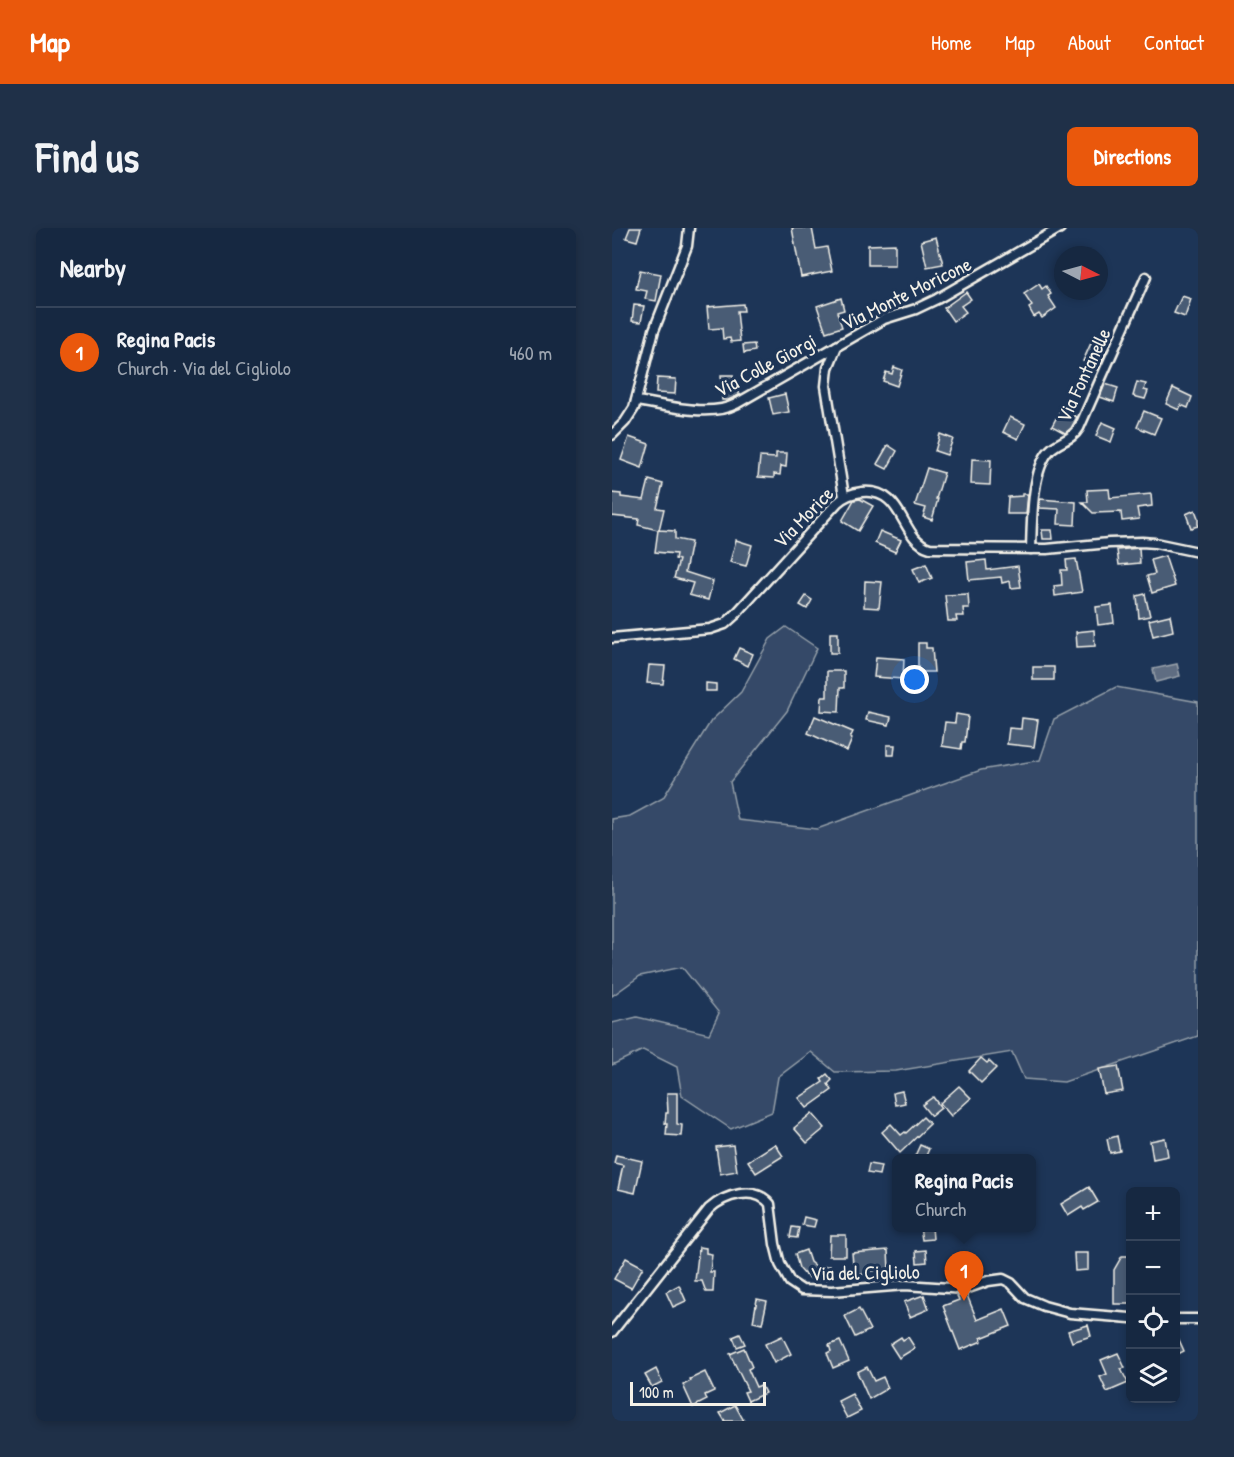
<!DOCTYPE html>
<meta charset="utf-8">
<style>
:root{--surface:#162841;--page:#1f3048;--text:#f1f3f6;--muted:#9ea6b1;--line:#35445a;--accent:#ea580c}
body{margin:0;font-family:"Patrick Hand",sans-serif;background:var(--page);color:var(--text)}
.controls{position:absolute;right:18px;bottom:18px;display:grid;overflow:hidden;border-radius:9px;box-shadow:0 3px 9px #0003}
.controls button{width:54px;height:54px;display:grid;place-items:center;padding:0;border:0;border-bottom:2px solid var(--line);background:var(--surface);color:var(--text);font:30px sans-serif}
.compass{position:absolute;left:442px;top:18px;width:54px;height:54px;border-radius:50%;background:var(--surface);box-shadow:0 3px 9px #0003;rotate:96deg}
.scale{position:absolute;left:18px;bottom:15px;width:136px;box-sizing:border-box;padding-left:6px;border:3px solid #f4f1e8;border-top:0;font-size:16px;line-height:21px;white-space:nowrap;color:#f4f1e8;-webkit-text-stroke:4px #1d3557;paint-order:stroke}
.you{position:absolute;left:303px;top:452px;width:21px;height:21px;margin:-15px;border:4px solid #fff;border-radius:50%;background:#1a73e8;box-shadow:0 0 0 9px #1a73e833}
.badge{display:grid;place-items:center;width:39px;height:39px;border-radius:50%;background:var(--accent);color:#fff;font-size:20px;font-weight:700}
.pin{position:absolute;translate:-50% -50px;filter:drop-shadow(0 2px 3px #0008)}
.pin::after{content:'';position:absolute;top:32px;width:21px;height:18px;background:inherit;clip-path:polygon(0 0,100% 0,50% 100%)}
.popup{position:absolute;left:280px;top:926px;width:144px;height:78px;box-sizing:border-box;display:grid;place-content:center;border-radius:9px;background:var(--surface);filter:drop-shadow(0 2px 4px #0005);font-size:20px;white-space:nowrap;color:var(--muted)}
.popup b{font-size:22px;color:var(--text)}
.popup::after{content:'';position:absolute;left:50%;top:100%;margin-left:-12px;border:12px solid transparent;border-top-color:var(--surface)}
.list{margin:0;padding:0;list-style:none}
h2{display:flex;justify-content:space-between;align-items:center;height:78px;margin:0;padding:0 24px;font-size:26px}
h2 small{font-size:20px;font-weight:400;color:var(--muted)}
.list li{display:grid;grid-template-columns:39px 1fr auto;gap:18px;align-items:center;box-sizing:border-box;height:90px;padding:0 24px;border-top:2px solid var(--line)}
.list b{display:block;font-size:22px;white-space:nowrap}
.list p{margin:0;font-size:20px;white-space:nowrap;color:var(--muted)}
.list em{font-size:20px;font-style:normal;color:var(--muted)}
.icon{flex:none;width:33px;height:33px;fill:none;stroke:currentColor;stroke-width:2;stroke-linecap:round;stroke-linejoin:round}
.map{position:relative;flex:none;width:586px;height:1193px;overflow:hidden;border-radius:9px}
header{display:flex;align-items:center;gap:36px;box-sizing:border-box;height:84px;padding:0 30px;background:var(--accent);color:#fff}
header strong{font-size:28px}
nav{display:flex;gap:33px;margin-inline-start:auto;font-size:21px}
.intro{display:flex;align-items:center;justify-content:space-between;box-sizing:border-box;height:144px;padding:0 36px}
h1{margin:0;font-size:42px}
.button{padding:15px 27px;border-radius:9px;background:var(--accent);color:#fff;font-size:21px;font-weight:700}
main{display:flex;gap:36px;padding:0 36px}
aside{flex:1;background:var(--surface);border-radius:9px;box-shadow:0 3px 9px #0003}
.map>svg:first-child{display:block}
.green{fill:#354a67;stroke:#949ea8;stroke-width:1.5}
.water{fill:#5e6d82;stroke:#9aa2ab;stroke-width:1.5}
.building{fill:#485b74;stroke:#f4f1e8;stroke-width:1.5}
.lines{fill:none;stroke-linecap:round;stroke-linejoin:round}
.street-casing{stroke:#f4f1e8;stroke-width:13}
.street{stroke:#1d3557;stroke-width:8}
.labels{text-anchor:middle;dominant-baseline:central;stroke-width:6;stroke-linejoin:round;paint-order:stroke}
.street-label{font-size:20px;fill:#f4f1e8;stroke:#1d3557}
</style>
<header>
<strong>Map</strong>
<nav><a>Home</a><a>Map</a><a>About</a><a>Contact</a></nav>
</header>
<div class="intro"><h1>Find us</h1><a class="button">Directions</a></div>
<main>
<aside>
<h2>Nearby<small></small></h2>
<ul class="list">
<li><span class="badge">1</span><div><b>Regina Pacis</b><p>Church · Via del Cigliolo</p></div><em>460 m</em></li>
</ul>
</aside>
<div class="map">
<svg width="586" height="1193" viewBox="0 0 586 1193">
<rect width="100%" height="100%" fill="#1d3557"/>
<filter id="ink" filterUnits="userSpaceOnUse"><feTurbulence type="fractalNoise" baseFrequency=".0167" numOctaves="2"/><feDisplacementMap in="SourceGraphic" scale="12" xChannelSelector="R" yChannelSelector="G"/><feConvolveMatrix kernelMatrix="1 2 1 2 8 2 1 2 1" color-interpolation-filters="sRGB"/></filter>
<g filter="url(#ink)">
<path class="green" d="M 174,399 L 205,420 L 175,483 L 118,554 L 126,592 L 205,601 L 369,542 L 428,532 L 442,491 L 504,459 L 586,474 L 586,808 L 452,854 L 412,851 L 400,824 L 284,843 L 223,844 L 199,824 L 166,849 L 160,884 L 119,901 L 70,868 L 65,839 L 31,822 L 0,837 L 0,795 L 25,789 L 97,806 L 107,785 L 70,739 L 28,748 L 0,768 L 0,591 L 18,588 L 51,570 L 99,493 L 129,464 L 158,411 Z"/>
<path class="water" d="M 565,436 L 568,448 L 544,454 L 541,441 Z"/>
<g class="building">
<path d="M 18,0 L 29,0 L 25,13 L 14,10 Z"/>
<path d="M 180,0 L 200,0 L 204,21 L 215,19 L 220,43 L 189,49 Z"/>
<path d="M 324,9 L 331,36 L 315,39 L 309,13 Z"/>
<path d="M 283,16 L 283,37 L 256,37 L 256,17 Z"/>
<path d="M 28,42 L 49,46 L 44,73 L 33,71 L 35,63 L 24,61 Z"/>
<path d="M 427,56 L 430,61 L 434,58 L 439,66 L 436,68 L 444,80 L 430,90 L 427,86 L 422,89 L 417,80 L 420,78 L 412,66 Z"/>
<path d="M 354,64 L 359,71 L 349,78 L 354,84 L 341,93 L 332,80 Z"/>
<path d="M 570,68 L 579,71 L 573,89 L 562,85 Z"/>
<path d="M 229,70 L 232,82 L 225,84 L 230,99 L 214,104 L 205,78 Z"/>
<path d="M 131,76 L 132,83 L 125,83 L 128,113 L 119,114 L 118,110 L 111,111 L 110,100 L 97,101 L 95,79 Z"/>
<path d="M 22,77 L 32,78 L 29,94 L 20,93 Z"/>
<path d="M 479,115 L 494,122 L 486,142 L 477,139 L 478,136 L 471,133 Z"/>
<path d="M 142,116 L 143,123 L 132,125 L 131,117 Z"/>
<path d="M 282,139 L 290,142 L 285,158 L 271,153 L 274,144 L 280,146 Z"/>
<path d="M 109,147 L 121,147 L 121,160 L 127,160 L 127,167 L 116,172 L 110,172 Z"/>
<path d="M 45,150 L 64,151 L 63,166 L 44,165 Z"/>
<path d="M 525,154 L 534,156 L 532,162 L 536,163 L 533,171 L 521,168 Z"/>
<path d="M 493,156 L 506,160 L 502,174 L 488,169 Z"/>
<path d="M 561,160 L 580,169 L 576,180 L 569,177 L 567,182 L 554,176 Z"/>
<path d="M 173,166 L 177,184 L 161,187 L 157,170 Z"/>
<path d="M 449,181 L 465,189 L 459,200 L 453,205 L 440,198 Z"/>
<path d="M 532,183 L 549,190 L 542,206 L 525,199 Z"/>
<path d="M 398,189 L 413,196 L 406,211 L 391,204 Z"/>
<path d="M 490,194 L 504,200 L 499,214 L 484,208 Z"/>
<path d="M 328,206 L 341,211 L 335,227 L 323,223 Z"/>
<path d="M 17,209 L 37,216 L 30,240 L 9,232 Z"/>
<path d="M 276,217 L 285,223 L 275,241 L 265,236 Z"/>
<path d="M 164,225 L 175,225 L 174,239 L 169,238 L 168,247 L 162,246 L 162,250 L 146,249 L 148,229 L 164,230 Z"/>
<path d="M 360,231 L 379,232 L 378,257 L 359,256 Z"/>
<path d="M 315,240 L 332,245 L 324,271 L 326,271 L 320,292 L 311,289 L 314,280 L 303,277 Z"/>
<path d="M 37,252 L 51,256 L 45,280 L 52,281 L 47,302 L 63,303 L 63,311 L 79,314 L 73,344 L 101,353 L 96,372 L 77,367 L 81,355 L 62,350 L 67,332 L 63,331 L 64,326 L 43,324 L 46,302 L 26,297 L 27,291 L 0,288 L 0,265 L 9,266 L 9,269 L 32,272 Z"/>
<path d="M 497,261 L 498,270 L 539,266 L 540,278 L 525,280 L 527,291 L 510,293 L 509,284 L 481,285 L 470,274 L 476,274 L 475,262 Z"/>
<path d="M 410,266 L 416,266 L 414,286 L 395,286 L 396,269 L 410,268 Z"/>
<path d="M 248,271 L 261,278 L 246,303 L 230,293 L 242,272 Z"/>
<path d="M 428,271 L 464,274 L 463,297 L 446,296 L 447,281 L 427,280 Z"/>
<path d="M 583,282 L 586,290 L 586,298 L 579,300 L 574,286 Z"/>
<path d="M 430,302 L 440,302 L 441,311 L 431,311 Z"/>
<path d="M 268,303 L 289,312 L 283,324 L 263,315 Z"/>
<path d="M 124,312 L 140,317 L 134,338 L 118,334 Z"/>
<path d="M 527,320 L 528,335 L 507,337 L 505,322 Z"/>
<path d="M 553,328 L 563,358 L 540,365 L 535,348 L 543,346 L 539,332 Z"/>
<path d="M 464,331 L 470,364 L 443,368 L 442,358 L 450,357 L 449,342 L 455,342 L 454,332 Z"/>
<path d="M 374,332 L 375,342 L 406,338 L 409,359 L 399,360 L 398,353 L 390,355 L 389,349 L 357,352 L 355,334 Z"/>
<path d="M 314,336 L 320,350 L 307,355 L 301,341 Z"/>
<path d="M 253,353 L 270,354 L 267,380 L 252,379 Z"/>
<path d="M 356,366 L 357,380 L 351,380 L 352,388 L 344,388 L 345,393 L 336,393 L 333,367 Z"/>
<path d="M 533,366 L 538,388 L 527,390 L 525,368 Z"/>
<path d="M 194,368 L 200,372 L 195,381 L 188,377 Z"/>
<path d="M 500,377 L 502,395 L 486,397 L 484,379 Z"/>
<path d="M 558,387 L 561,403 L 541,408 L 537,392 Z"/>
<path d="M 482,402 L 483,418 L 465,419 L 464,404 Z"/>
<rect x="218" y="405" width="8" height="20"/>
<path d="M 306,415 L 314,415 L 314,420 L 320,420 L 322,444 L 306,444 Z"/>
<path d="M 127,420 L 141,426 L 136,438 L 122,431 Z"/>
<path d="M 264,429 L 292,431 L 291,451 L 262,449 Z"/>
<path d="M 37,437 L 53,438 L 51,456 L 35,455 Z"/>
<rect x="421" y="439" width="21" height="13"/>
<path d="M 215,443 L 232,443 L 232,460 L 228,460 L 227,484 L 209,483 L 210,469 L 215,469 Z"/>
<path d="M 94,455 L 104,456 L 104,463 L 94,463 Z"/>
<path d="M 256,484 L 279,489 L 277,497 L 254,492 Z"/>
<path d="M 344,486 L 356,488 L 353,514 L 350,514 L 349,521 L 330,518 L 333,494 L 343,495 Z"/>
<path d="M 203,488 L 241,504 L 238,510 L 240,511 L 235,523 L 196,505 Z"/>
<path d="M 410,490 L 426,492 L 422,519 L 395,516 L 397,500 L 409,501 Z"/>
<path d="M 275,517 L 283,517 L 282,527 L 275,527 Z"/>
<path d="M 369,830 L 375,835 L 377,833 L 384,840 L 369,855 L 357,843 Z"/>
<path d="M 506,838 L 511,863 L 492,866 L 487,841 Z"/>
<path d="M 215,846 L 220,852 L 216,856 L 220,862 L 195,880 L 187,870 L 211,854 L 209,851 Z"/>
<path d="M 347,858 L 359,870 L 339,888 L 328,875 Z"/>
<path d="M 290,863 L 293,875 L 283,877 L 281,865 Z"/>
<path d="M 55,865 L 65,865 L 65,896 L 70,897 L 69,908 L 54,907 L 55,896 L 53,896 L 54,885 L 56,885 Z"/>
<path d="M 321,869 L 329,880 L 319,888 L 310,877 Z"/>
<path d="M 200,885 L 213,900 L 195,915 L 182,900 Z"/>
<path d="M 311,889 L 318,896 L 288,925 L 270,904 L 279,896 L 289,907 L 293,904 L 294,905 Z"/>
<path d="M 505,908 L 508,923 L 498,925 L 495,911 Z"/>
<path d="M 553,910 L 556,928 L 541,931 L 538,913 Z"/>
<path d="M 163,916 L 171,928 L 144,945 L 136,933 Z"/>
<path d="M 121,917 L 125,943 L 108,946 L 104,919 Z"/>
<path d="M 308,917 L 317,921 L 313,930 L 302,930 Z"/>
<path d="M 4,927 L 30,933 L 23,965 L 6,961 L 11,937 L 2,935 Z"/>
<path d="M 257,936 L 269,938 L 267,947 L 255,945 Z"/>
<path d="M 477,959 L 486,974 L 472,982 L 470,979 L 456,988 L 449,976 Z"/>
<path d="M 192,989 L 204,992 L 202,999 L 190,997 Z"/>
<path d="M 180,999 L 187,1000 L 185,1010 L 178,1009 Z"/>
<path d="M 308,999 L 320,999 L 321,1011 L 310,1012 Z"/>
<path d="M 218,1007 L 234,1007 L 234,1028 L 217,1028 Z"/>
<path d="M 87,1019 L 94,1020 L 94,1025 L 100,1026 L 98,1044 L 102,1044 L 101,1064 L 94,1064 L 90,1053 L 83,1053 Z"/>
<path d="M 194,1022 L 198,1034 L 204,1039 L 218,1038 L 218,1051 L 201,1052 L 193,1047 L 187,1040 L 183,1026 Z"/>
<path d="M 276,1022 L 277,1042 L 255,1043 L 255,1046 L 242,1047 L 240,1025 Z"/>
<path d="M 314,1022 L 315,1034 L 305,1035 L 304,1023 Z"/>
<path d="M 462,1025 L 476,1025 L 476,1042 L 463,1043 Z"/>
<path d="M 510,1028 L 519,1028 L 519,1076 L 502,1076 L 502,1042 Z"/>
<path d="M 14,1030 L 31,1039 L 19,1060 L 2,1051 Z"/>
<path d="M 67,1057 L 74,1073 L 61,1079 L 54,1064 Z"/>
<path d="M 312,1067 L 317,1081 L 298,1089 L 292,1074 Z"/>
<path d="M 355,1067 L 365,1092 L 392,1081 L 399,1098 L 369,1110 L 370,1113 L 348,1122 L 331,1078 L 347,1072 L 345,1068 Z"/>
<path d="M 145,1071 L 155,1073 L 150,1096 L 141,1094 Z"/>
<path d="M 247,1081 L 258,1102 L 243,1109 L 233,1088 Z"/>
<path d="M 476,1097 L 479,1108 L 460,1114 L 456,1103 Z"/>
<path d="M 564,1105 L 572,1123 L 564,1127 Z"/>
<path d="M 128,1106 L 133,1116 L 125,1119 L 121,1109 Z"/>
<path d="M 170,1108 L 179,1126 L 162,1135 L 153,1116 Z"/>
<path d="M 289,1109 L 291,1112 L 296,1109 L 303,1120 L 287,1130 L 278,1116 Z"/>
<path d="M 228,1113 L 237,1133 L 221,1140 L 215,1125 L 219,1123 L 217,1117 Z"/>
<path d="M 132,1120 L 140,1139 L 136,1141 L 144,1159 L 149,1157 L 153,1165 L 136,1173 L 132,1164 L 136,1163 L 118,1126 Z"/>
<path d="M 506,1125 L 513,1140 L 509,1141 L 516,1155 L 495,1164 L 488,1149 L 495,1146 L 489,1132 Z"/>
<path d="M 255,1139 L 262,1153 L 271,1149 L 276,1160 L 257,1171 L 245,1144 Z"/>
<path d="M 44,1141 L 50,1154 L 40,1159 L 33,1147 Z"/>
<path d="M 93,1144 L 102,1163 L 93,1167 L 95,1172 L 81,1179 L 71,1157 L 79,1153 L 78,1151 Z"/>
<path d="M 240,1166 L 249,1183 L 235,1190 L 226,1173 Z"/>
<path d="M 123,1177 L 132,1193 L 113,1193 L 108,1185 Z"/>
</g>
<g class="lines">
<defs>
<g id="street">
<path d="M 24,173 C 54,177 97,190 124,176 L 225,118"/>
<path d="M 0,207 L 13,194 L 22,180 L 42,102 L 75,18 L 77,0"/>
<path d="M 232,268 L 214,158 L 216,140 L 225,118 L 272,91 L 304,81 L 325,71 L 448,0"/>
<path d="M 419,321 C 420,296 419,242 438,222 C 447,213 460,212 467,200 L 534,49"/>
<path d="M 0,410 L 98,401 L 113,396 L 123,387 L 225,275 C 232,268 240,265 250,264 C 293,260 288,312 318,320 L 435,321 L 497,315 L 530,314 L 543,315 L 586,324"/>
<path d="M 564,1091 L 586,1091"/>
<path d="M 0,1104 L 97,981 C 112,967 143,957 158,976 L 163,1016 L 168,1036 L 178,1054 L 190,1062 L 220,1063 L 293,1057 L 353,1061 L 376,1053 L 391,1051 L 399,1055 L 413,1070 L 432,1078 L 458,1085 L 518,1090"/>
</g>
</defs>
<use href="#street" class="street-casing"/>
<use href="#street" class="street"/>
</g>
</g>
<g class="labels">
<g class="street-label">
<text transform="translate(294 65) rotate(-26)">Via Monte Moricone</text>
<text transform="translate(153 137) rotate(-28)">Via Colle Giorgi</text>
<text transform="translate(471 147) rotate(-65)">Via Fontanelle</text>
<text transform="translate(191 289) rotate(-46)">Via Morice</text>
<text transform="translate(253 1044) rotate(-1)">Via del Cigliolo</text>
</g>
</g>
</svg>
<div class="controls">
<button>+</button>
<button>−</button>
<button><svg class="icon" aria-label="locate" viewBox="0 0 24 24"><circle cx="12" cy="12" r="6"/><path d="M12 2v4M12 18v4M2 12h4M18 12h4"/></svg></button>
<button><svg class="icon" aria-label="layers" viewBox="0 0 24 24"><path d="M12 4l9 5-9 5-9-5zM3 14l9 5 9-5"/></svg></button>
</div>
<svg class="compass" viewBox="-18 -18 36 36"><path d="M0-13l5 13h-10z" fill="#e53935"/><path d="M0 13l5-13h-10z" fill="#9ea6b1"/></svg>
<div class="scale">100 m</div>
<div class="you"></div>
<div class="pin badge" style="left:352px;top:1073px">1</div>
<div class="popup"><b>Regina Pacis</b>Church</div>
</div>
</main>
